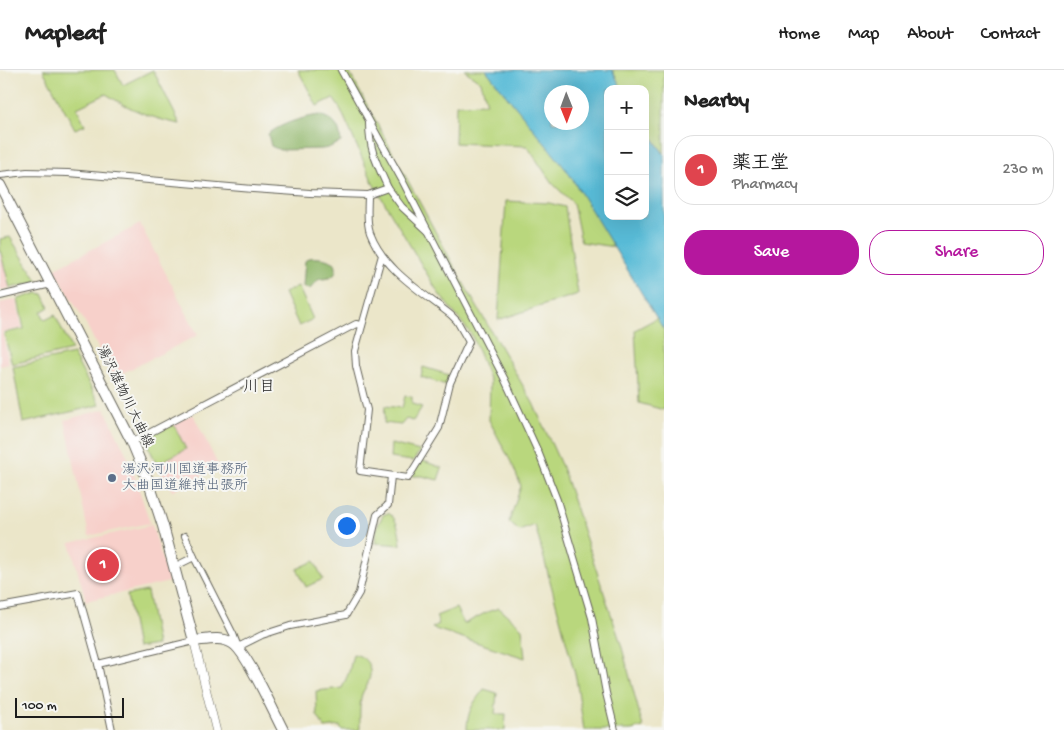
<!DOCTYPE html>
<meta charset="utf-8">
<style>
:root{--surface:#fff;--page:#f6f6f6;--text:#222;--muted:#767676;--line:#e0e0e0;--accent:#b5179e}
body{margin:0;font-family:"Gochi Hand","Klee One",sans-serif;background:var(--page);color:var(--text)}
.controls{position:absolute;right:15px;top:15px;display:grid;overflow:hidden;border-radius:10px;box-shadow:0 5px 20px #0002}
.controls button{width:45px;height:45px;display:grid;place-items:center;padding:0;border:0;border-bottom:1px solid var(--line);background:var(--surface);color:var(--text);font:25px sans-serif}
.compass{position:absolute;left:544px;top:15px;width:45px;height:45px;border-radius:50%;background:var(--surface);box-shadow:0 5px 20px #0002;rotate:179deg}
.scale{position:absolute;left:15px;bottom:12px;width:109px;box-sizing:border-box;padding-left:5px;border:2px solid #1c1c1c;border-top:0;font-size:14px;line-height:18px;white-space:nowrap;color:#1c1c1c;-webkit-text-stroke:4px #f6f6f2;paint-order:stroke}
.you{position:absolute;left:346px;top:455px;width:18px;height:18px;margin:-12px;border:4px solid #fff;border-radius:50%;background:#1a73e8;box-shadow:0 0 0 8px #1a73e833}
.badge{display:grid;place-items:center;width:32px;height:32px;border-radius:50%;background:var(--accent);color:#fff;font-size:16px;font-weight:700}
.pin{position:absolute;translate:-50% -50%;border:2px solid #fff;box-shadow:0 1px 5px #0006}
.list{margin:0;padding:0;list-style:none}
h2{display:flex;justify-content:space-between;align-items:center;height:65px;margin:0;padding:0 20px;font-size:21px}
h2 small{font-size:16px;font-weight:400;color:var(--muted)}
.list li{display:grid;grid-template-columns:32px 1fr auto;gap:15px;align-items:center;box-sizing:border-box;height:70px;margin:0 10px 10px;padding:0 10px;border:1px solid var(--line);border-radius:20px}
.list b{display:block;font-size:19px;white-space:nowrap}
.list p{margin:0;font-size:16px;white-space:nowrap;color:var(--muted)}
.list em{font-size:16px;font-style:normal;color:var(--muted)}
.actions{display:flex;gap:10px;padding:15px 20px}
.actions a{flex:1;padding:11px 0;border:1px solid var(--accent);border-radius:20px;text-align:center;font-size:18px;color:var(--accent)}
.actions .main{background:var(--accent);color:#fff}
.icon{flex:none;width:28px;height:28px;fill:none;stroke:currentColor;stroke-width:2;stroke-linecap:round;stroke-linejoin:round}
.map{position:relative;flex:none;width:664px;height:660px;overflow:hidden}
header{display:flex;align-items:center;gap:30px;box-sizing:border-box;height:70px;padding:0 25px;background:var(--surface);border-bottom:1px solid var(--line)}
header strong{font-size:24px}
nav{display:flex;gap:28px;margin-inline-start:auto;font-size:18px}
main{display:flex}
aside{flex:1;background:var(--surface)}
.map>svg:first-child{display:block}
.built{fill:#f7d0ca}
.green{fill:#b9d77d;stroke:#6a7a4c}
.forest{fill:#92b86c;stroke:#576a44}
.water{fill:#59bbd7;stroke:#3a6c7a;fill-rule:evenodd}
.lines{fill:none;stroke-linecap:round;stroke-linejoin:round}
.minor-casing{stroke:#646359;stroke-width:8}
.tertiary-casing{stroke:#646359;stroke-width:9}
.primary-casing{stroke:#646359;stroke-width:12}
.minor{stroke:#fff;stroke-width:6}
.tertiary{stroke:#fff;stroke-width:8}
.primary{stroke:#fff;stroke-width:10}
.service-dot{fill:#5c6f8a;stroke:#f6f6f2;stroke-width:2}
.labels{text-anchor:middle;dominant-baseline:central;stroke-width:4;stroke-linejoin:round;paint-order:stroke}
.street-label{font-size:14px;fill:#1c1c1c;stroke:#f6f6f2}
.service-label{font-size:14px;fill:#4e5e75;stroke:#f6f6f2;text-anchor:start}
.quarter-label{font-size:16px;fill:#1c1c1c;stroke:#f6f6f2}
</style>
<header>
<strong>Mapleaf</strong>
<nav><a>Home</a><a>Map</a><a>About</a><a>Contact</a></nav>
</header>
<main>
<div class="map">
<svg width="664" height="660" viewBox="0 0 664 660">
<rect width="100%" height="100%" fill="#f6f6f2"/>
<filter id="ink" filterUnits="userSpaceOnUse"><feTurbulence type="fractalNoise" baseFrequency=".02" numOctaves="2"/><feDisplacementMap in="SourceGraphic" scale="10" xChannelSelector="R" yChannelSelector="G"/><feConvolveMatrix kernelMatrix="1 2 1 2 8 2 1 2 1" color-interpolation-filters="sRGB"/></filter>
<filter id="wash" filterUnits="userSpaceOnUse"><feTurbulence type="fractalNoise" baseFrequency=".0096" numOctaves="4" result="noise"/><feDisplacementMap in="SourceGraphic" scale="20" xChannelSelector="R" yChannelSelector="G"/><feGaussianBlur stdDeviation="1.12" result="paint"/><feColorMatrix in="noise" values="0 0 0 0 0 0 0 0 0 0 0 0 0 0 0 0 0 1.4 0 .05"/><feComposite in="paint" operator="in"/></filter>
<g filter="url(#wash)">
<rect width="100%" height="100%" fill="#ebe6c9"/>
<g class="built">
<path d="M 140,154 L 198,265 L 113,308 L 86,254 L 54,199 Z"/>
<path d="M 0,180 L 10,218 L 0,220 Z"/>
<path d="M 16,229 L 22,258 L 2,262 L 9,294 L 0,296 L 0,233 Z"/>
<path d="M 105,339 L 130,392 L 150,453 L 89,466 L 65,350 Z"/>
<path d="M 193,344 L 219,397 L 172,421 L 157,394 L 186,379 L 173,353 Z"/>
<path d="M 152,455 L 169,512 L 86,531 L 70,473 Z"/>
</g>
<g class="green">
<path d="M 43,0 L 115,0 L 123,15 L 153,0 L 180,54 C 153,49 129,39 106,24 L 77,38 L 85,55 L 75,59 Z"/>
<path d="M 298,0 L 348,0 L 461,209 L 533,333 L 562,397 L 621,574 L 643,657 L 631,660 L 584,660 L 576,608 L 535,455 L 519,461 L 509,452 L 521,416 L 513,396 L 489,350 L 490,311 L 471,264 L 439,224 L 374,115 L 341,40 L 333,28 L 317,36 Z"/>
<path d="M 464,0 L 486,0 L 568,102 L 614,177 L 581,172 L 573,133 L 552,113 L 527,76 L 455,73 L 456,34 L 487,33 L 481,12 Z"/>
<path d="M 612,0 L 664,0 L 664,84 L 645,57 L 645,19 L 622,19 Z"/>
<path d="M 506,131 L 549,133 L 565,137 L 578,224 L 498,250 Z"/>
<path d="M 10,167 L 38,212 L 10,218 L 0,180 L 0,169 Z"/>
<path d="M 298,216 L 313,249 L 299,256 L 284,223 Z"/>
<path d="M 38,223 L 43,224 L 49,237 L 41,242 L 45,250 L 55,245 L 72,280 L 12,294 L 4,263 L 24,259 L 18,229 Z"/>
<path d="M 657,248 L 664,260 L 664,340 L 639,333 L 635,260 Z"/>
<path d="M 73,284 L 100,335 L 23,353 L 13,297 Z"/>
<path d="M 423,297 L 449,305 L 446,315 L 421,307 Z"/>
<path d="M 405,326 L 412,327 L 412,334 L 422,337 L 413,351 L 406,349 L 401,355 L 384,353 L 385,336 L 402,338 Z"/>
<path d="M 173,353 L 186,379 L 157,394 L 144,368 Z"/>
<path d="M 391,374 L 420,381 L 413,391 L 390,388 Z"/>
<path d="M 421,390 L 442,398 L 438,410 L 422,406 L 412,406 Z"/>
<path d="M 388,443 C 398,448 400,464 401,475 L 375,473 L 377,457 L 383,445 Z"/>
<path d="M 314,491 L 323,509 L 306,517 L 297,499 Z"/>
<path d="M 147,521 L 157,575 L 137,578 L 127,525 Z"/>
<path d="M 456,538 L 464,554 L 487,542 L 499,538 L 522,558 L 525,588 L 432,558 L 439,554 L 436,546 Z"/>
<path d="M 353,584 C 366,586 373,597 369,610 C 368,615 364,619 362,624 C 359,635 360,649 360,660 L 341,660 L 340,656 L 325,658 L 317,645 L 316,621 L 342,618 L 349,602 Z"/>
<path d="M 484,619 L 497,623 L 495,644 L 506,644 L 505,660 L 467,660 C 467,642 473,633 484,619 Z"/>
</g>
<g class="forest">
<path d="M 319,45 C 334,49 340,57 341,72 L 328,78 L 322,79 L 280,80 L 271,76 L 268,64 C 283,53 300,48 319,45 Z"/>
<path d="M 308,188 C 317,187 327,188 335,193 C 339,206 331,209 319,209 L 310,219 L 303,217 L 305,191 Z"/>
</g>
<path class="water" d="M 486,0 L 612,0 L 622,19 L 608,19 L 608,146 L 645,146 L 645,57 L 664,84 L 664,260 L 568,102 ZM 552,22 L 582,22 L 582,52 L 552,52 Z"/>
</g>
<g filter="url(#ink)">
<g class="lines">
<defs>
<g id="minor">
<path d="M 341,0 L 402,110 L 504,308 L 539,384 L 557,430 L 592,548 L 606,623 L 615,660"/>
<path d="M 369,53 C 369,80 377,94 388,118"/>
<path d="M 0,105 L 27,102 L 68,103 L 253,119 L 310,123 L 368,125 L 388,118 L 402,137 L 428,161"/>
<path d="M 368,125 C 368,136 366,152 370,163 C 384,200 421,221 451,245 L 457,251 L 469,272 L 450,313 L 439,358 L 408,408 L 360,401 L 367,340 L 356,296 L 355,281 L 382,185"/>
<path d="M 0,226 L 51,214"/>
<path d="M 132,372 L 356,254 L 362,255"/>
<path d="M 185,466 L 194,487"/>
<path d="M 174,497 L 194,487 L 233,564 L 238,577 L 262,565 L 290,556 L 346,545 L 359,523 L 377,445 L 388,435 L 391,406"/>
<path d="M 0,537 L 78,523 L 98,594 L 112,660"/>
<path d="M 98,594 L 194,571"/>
</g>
<path id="tertiary" d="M 194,571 L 216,660"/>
<path id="primary" d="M 0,115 L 132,372 L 149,413 L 163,456 L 194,571 C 206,570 221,566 232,573 C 246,580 274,643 283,660"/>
</defs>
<use href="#minor" class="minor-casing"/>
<use href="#tertiary" class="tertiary-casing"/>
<use href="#primary" class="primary-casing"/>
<use href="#minor" class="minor"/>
<use href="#tertiary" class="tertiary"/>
<use href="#primary" class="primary"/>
</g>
</g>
<circle class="service-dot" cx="112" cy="408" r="5"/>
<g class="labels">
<g class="street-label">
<text transform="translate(124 327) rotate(64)">湯沢雄物川大曲線</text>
</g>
<g class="service-label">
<text x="122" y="400">湯沢河川国道事務所<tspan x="122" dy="16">大曲国道維持出張所</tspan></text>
</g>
<g class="quarter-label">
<text x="259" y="318">川目</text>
</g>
</g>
</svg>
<div class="controls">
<button>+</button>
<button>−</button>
<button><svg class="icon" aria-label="layers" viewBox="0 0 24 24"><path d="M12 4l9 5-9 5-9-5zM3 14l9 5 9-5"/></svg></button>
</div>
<svg class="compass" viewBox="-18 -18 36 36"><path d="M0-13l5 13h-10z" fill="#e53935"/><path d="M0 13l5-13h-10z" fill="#767676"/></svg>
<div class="scale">100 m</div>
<div class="you"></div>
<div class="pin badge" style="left:103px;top:495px;background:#e0444e">1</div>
</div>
<aside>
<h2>Nearby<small></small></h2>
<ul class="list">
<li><span class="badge" style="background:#e0444e">1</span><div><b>薬王堂</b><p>Pharmacy</p></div><em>230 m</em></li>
</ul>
<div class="actions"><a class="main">Save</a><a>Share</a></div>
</aside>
</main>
